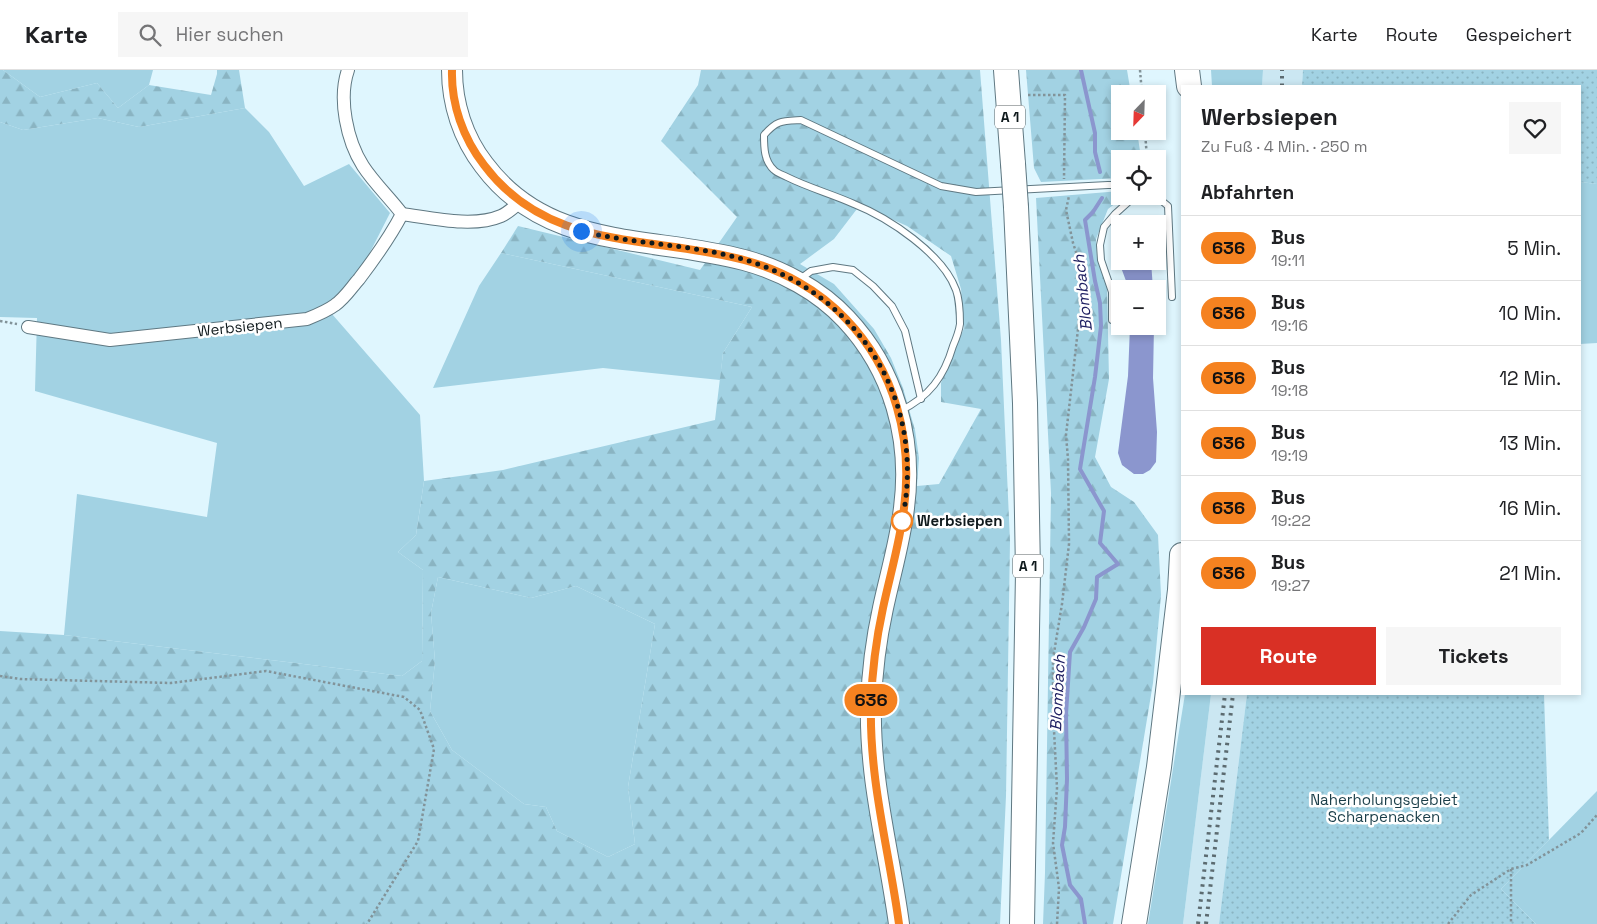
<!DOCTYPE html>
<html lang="de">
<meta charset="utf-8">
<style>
body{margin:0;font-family:"Space Grotesk",sans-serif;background:#f6f6f6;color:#202124;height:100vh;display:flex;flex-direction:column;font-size:19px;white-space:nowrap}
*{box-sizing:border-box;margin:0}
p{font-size:16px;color:#757577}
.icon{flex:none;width:28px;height:28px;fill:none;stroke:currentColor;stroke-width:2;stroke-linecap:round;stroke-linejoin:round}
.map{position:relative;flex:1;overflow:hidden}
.details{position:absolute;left:1181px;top:15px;width:400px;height:610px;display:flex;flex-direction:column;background:#fff;border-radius:0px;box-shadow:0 2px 8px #0003}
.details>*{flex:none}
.badge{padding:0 10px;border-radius:16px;font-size:18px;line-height:32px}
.needle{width:32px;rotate:203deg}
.buttons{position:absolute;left:1111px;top:15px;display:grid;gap:10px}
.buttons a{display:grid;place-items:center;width:55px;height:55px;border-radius:0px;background:#fff;box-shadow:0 2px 8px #0003;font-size:25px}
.you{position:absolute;width:25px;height:25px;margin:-12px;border:4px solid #fff;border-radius:50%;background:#1a73e8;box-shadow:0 0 0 8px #1a73e833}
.map>.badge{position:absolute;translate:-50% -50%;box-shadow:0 0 0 2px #fff}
h2{padding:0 20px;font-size:19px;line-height:45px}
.round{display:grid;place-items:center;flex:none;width:52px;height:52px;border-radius:0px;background:#f6f6f6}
.headline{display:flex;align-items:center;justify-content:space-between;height:85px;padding:0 20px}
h1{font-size:24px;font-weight:600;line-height:38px}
.button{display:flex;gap:10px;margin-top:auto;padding:10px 20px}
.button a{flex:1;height:58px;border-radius:0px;background:#d93025;color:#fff;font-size:20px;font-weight:600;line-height:58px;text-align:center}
.button a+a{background:#f6f6f6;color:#202124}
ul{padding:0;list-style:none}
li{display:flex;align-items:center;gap:15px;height:65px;padding:0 20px;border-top:1px solid #e0e0e0}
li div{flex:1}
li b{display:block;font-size:19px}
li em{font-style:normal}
li .badge{min-width:55px;font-weight:700;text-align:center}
header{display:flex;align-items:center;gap:30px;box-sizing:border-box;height:70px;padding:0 25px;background:#fff;border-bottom:1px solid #e0e0e0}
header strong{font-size:24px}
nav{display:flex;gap:28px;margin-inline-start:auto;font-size:18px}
.search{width:350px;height:45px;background:#f6f6f6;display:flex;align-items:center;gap:12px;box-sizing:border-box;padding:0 18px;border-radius:0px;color:#757577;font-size:19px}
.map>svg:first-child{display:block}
</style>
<header>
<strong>Karte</strong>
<div class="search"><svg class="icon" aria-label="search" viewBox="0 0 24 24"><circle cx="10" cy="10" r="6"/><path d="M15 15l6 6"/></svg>Hier suchen</div>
<nav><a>Karte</a><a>Route</a><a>Gespeichert</a></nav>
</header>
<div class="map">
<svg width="1597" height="854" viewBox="0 0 1597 854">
<defs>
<pattern id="forest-firs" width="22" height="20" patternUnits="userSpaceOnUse" patternTransform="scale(1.25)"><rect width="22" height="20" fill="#a2d2e3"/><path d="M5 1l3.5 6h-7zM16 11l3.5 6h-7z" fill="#8ab4c2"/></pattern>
<pattern id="park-dots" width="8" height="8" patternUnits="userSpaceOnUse" patternTransform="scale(1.25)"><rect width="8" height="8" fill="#a2d2e3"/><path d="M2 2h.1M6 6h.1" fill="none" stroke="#8ab4c2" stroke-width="1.8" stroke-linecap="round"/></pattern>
</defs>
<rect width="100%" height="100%" fill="#dff6fe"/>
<g fill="#cbe7f2">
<polygon points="1263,0 1303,0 1302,16 1262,16"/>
<polygon points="1211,624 1247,624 1219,854 1183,854"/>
</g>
<g fill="#a2d2e3">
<polygon points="3,0 153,0 149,15 118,38 97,13 40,27"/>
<polygon points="1211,0 1263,0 1262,16 1212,16"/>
<polygon points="245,38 269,62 304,116 349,94 390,143 360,202 325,236 420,345 424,411 416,465 398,482 423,500 422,591 402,606 64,565 77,424 207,447 217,373 35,321 37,248 0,247 0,52 23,60 98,48 139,57"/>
<polygon points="1580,112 1597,114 1597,273 1580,274"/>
<polygon points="501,183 752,237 723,283 720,310 603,298 433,318 479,216"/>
<polygon points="438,507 531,528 576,516 655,554 628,717 635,774 608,787 557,761 546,737 524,734 452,680 430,641 435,591 431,543"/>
<polygon points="1185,624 1211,624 1183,854 1148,854"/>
<polygon points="1597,721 1597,854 1536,854 1501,819"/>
</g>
<g fill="url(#forest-firs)" fill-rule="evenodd">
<polygon points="0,0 3,0 40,27 97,13 118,38 149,15 211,25 217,4 217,0 239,0 245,38 139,57 98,48 23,60 0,52"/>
<path d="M701,0h279l21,270 9,201 -4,255 -6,128h-1000v-293l64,4 338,41 20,-15 1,-91 -25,-18 18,-17 8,-54 79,-11 212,-50 8,-67 29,-46 -251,-54 17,-27 182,44 37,-53 -76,-76 37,-56zM860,135l47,21 44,30 10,33 3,39 -23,55v19l40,7 -42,75 -22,2 2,-28 -4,-28 -12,-42 -12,-30 -17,-29 -40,-45 -34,-20 34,-25zM438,507l93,21 45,-12 79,38 -27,163 7,57 -27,13 -51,-26 -11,-24 -22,-3 -72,-54 -22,-39 5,-50 -4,-48z"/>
<polygon points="1026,0 1127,0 1131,24 1120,24 1120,61 1137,61 1140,81 1138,89 1120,89 1120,108 1041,112 1034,98"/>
<polygon points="1120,121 1120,130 1108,139 1096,169 1097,189 1107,216 1109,309 1095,387 1111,417 1134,432 1158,465 1161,525 1153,613 1113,854 1043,854 1045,803 1051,423 1036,128"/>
</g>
<g fill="url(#park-dots)">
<polygon points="1303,0 1597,0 1597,114 1580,112 1580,16 1302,16"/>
<polygon points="1247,624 1544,624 1549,770 1501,819 1536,854 1219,854"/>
</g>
<g fill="#8b96ce">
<polygon points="1120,184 1120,191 1151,191 1153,219 1129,219 1119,192"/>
<polygon points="1130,256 1154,256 1153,308 1157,362 1156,392 1150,400 1143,404 1134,404 1122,395 1118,383 1128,306"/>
</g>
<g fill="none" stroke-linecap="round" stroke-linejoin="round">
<g stroke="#8b96ce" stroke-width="4">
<polyline points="1081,0 1095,63 1095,82 1100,102"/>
<polyline points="1085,854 1081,829 1070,815 1062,775 1065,757 1067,709 1066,644 1070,582 1084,557 1096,529 1097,507 1118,494 1100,473 1104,441 1080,399 1095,307 1101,256 1100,233 1095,211 1085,150 1093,142 1102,128"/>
</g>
<g stroke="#5f7882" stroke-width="8">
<g id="service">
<polyline points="1156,126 1168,136 1172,227"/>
<polyline points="799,210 811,201 833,197 853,200 873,216 892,236 905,261 921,329"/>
<polyline points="1112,250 1112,222 1101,190 1100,175 1104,157 1115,144 1135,126"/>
<path d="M900,341c29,-14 44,-34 53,-65 3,-7 6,-15 7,-22 0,-8 -1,-26 -4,-34 -13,-36 -67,-72 -102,-86 -22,-10 -45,-16 -67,-27 -4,-2 -10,-4 -13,-7 -10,-9 -10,-23 -10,-35 13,-15 18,-14 37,-15l140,66 35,6 132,-7h12"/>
</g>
</g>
<g stroke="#5f7882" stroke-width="14">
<g id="minor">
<path d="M348,0c-10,29 -1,71 15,96 11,17 27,32 39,48"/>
<path d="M402,144c30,4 71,14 99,2 7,-3 13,-9 19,-14"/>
<path d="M28,257l82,13 197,-21c10,-4 20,-8 28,-14 10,-7 16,-17 24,-26 16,-21 31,-42 43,-65"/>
</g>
</g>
<g stroke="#5f7882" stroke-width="22">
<path id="primary" d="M452,0c0,34 11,68 32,95 65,87 167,70 260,95 37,10 75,30 102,59 48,51 67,120 58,189 -4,34 -14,67 -21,100 -7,32 -11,64 -12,96 -2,76 18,146 28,220"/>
</g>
<g stroke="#5f7882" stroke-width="26">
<g id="motorway">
<polyline points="1006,0 1013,94"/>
<polyline points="1187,0 1189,16"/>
<polyline points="1016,137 1025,333 1028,502 1022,854"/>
<polyline points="1134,854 1159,697 1180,520 1182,485"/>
</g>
</g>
<g stroke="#829399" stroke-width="2.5" stroke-dasharray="2.5 2.5" stroke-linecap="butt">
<polyline points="1140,0 1142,24"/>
<polyline points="1028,25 1065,25 1064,109"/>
<polyline points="1145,61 1147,89"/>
<polyline points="0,251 17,254"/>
<polyline points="0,606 20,609 171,613 266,601 404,627 420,640 434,679 418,771 367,854"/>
<polyline points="1511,799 1511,854"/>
<polyline points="1057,854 1059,818 1053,773 1057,718 1053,641 1053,589 1062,534 1069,474 1068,389 1066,365 1084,206 1073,173 1066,140 1069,126"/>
<polyline points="1448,854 1471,825 1511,799 1527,795 1581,763 1597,745"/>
</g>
<use href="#service" stroke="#fff" stroke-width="6"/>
<use href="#minor" stroke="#fff" stroke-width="12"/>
<use href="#primary" stroke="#fff" stroke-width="20"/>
<use href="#motorway" stroke="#fff" stroke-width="24"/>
<g stroke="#5c6b70" stroke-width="4" stroke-dasharray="2.5 5" stroke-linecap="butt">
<polyline points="1282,16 1282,0"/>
<polyline points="1198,854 1225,624"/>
<polyline points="1206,854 1233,624"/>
</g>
<g stroke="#5f7882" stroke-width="26" stroke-linecap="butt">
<polyline id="motorway-bridge" points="1013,94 1016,137"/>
</g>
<use href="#motorway-bridge" stroke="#fff" stroke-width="24"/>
</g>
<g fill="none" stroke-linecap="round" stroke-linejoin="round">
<g stroke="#fff" stroke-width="11">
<path id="line" d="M452,0c-1,34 11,68 32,95 65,87 167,70 260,95 38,10 75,30 102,59 49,51 67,120 58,189 -4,34 -14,67 -21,100 -7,32 -11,64 -12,96 -2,76 18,146 28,220"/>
</g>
<use href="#line" stroke="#f58220" stroke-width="8"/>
<path stroke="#0f191c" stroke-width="5" stroke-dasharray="0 9" d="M581,161c56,14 116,13 171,31 111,37 175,143 150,259"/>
</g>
<circle fill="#fff" stroke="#f58220" stroke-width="2.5" cx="902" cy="451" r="10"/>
<g text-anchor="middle" stroke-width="5" stroke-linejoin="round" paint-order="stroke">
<g fill="#fff" stroke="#575e60" stroke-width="1">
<rect x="995" y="35.5" width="30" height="23" rx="4"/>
<rect x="1013" y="484.5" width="30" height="23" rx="4"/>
</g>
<g font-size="14" font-weight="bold" fill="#0f191c">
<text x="1010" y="52">A 1</text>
<text x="1028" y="501">A 1</text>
</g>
<g font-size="15" fill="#0f191c" stroke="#fff">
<text transform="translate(240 257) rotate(-6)" y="5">Werbsiepen</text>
</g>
<g font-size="15" font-weight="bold" fill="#0f191c" stroke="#fff" text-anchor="start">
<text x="917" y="456">Werbsiepen</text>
</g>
<g font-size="15" fill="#1a3e49" stroke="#fff">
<text x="1384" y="735">Naherholungsgebiet<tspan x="1384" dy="17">Scharpenacken</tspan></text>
</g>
<g font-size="16" font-style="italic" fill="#1f2062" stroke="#fff">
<text transform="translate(1082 223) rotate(-96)" y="6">Blombach</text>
<text transform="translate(1057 623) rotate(-87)" y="6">Blombach</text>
</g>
</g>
</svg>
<div class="buttons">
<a><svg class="needle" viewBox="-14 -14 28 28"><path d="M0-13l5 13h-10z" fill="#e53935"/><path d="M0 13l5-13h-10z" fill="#757577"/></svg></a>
<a><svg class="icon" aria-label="locate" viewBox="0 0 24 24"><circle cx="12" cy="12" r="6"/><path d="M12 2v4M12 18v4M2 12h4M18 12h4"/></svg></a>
<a>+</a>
<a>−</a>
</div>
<div class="you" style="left:581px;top:161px"></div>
<b class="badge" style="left:871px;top:630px;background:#f58220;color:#111">636</b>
<section class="details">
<div class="headline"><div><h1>Werbsiepen</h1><p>Zu Fuß · 4 Min. · 250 m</p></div><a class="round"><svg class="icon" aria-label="heart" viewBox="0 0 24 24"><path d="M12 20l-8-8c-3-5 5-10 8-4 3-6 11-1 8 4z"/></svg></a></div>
<h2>Abfahrten</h2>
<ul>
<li><span class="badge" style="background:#f58220;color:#111">636</span><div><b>Bus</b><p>19:11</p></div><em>5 Min.</em></li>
<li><span class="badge" style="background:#f58220;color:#111">636</span><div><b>Bus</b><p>19:16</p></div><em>10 Min.</em></li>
<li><span class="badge" style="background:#f58220;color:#111">636</span><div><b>Bus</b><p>19:18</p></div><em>12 Min.</em></li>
<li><span class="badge" style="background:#f58220;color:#111">636</span><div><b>Bus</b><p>19:19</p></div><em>13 Min.</em></li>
<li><span class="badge" style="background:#f58220;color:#111">636</span><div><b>Bus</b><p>19:22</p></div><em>16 Min.</em></li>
<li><span class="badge" style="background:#f58220;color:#111">636</span><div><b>Bus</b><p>19:27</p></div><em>21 Min.</em></li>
</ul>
<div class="button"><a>Route</a><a>Tickets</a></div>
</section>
</div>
